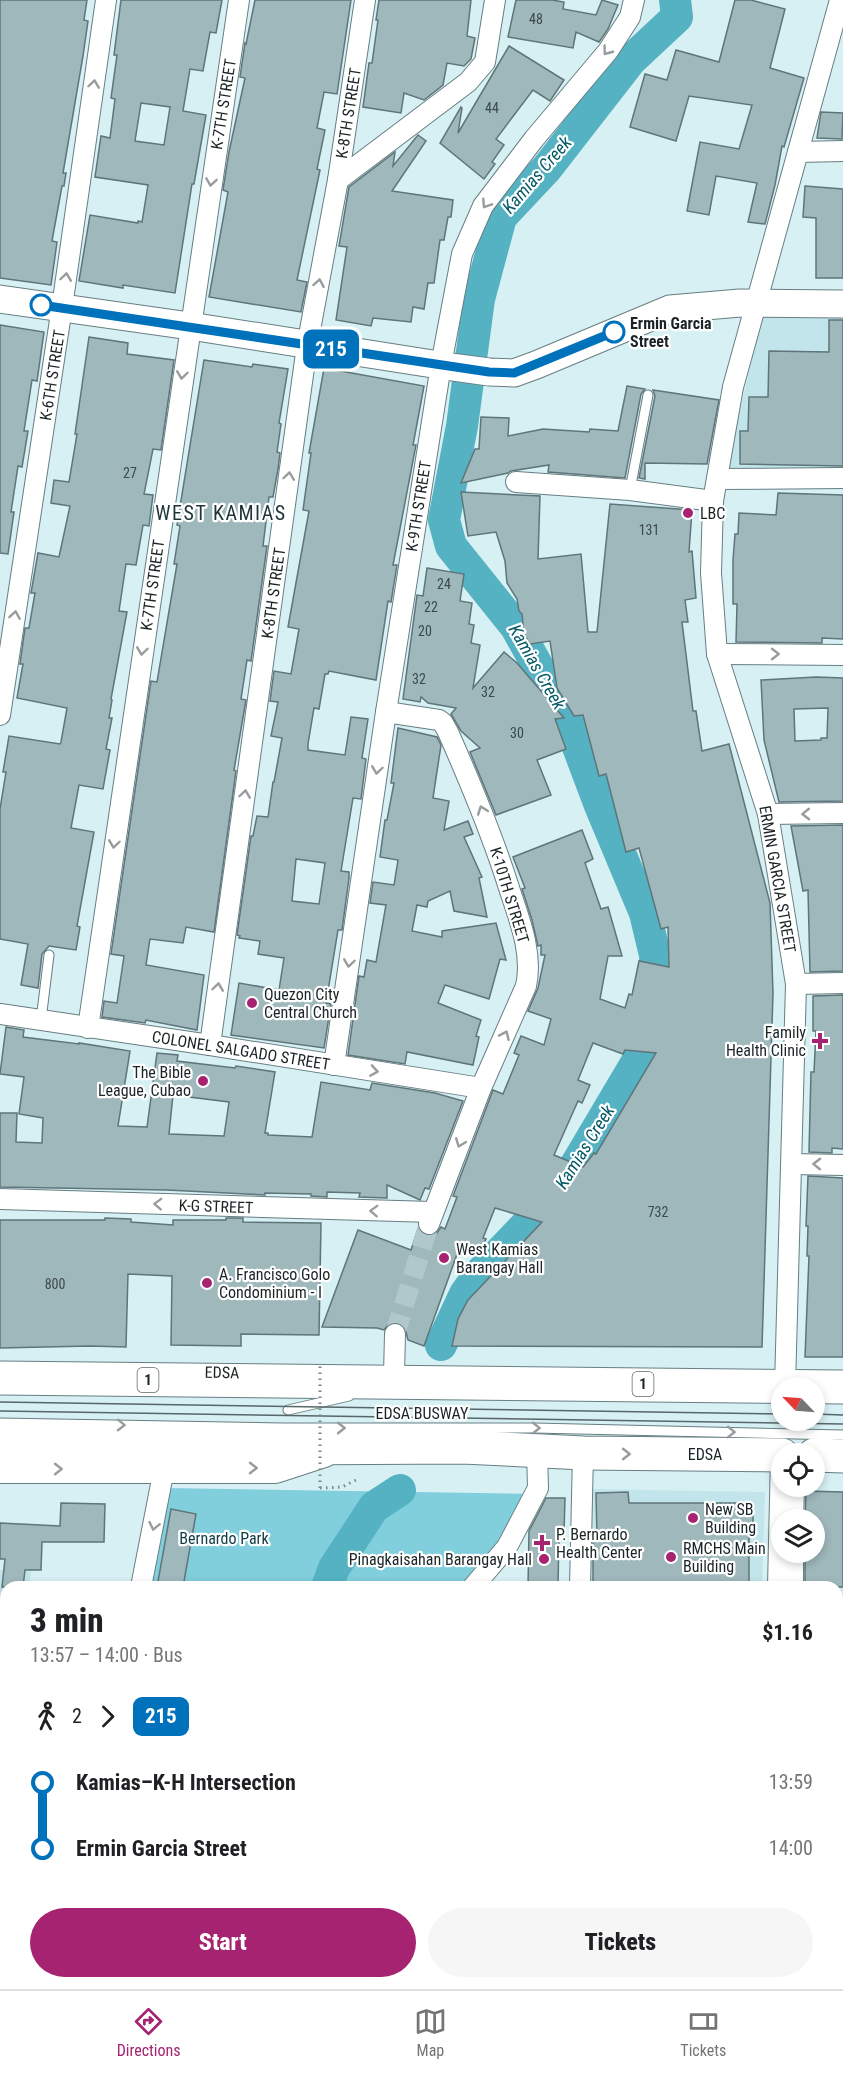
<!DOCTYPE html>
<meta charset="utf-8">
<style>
body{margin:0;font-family:"Roboto Condensed",sans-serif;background:#f6f6f6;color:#202124;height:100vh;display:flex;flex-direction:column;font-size:22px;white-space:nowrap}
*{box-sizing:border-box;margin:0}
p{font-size:20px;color:#757577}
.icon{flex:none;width:33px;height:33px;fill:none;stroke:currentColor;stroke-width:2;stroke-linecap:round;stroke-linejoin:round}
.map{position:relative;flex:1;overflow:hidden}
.drawer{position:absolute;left:0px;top:1581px;width:843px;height:408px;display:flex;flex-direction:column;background:#fff;border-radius:18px 18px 0 0;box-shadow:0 3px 9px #0003}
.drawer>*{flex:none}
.badge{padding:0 12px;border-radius:9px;font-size:21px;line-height:39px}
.needle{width:39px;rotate:295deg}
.controls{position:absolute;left:771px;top:1377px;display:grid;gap:12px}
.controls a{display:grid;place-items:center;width:54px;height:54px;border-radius:50%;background:#fff;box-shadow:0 3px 9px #0003;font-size:30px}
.map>.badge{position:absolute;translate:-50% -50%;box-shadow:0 0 0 3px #fff}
.legs{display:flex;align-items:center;gap:9px;height:66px;padding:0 30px;font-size:20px}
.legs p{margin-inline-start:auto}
.head{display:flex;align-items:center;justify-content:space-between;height:102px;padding:0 30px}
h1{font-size:33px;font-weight:800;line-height:45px}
.action{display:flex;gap:12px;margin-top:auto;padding:12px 30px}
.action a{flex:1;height:69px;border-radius:36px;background:#a52371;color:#fff;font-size:24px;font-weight:800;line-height:69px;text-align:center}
.action a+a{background:#f6f6f6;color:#202124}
ul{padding:0 30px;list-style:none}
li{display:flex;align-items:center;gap:21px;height:66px;font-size:22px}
li i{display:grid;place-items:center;width:9px;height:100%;margin:0 8px;background:currentColor}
li i::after{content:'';width:15px;height:15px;margin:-8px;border:4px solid;border-radius:50%;background:#fff}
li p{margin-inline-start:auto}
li:first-child i{background:linear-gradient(#0000 50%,currentColor 0)}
li:last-child i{background:linear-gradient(currentColor 50%,#0000 0)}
.tab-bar{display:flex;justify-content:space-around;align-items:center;height:84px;border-top:2px solid #e0e0e0;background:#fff;font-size:16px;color:#757577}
.tab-bar a{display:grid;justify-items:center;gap:3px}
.tab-bar .on{color:#a52371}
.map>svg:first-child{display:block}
</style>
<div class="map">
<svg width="843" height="1989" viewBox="0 0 843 1989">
<rect width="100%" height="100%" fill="#d6f0f4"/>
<g fill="#c2e5eb">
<polygon points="763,310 843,310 843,473 726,473"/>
<polygon points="589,1489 765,1492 762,1587 587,1587"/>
<polygon points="0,1570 31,1571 29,1587 6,1587 6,1720 0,1719"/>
<polygon points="28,1983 145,1983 143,1989 27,1989"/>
</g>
<polygon fill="#81cedd" points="166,1488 533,1494 505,1544 467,1587 145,1587"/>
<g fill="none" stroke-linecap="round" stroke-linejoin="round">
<g stroke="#54b2c3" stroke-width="32">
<polyline points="441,1345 465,1294 480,1273 557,1193 577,1163 641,1055 648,1008 657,986 655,955 645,913 599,803 569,723 516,627 451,546 444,520 462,426 479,299 501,217 547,168 631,60 677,17 675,0"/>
<polyline points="327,1587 334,1568 374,1507 400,1490"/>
<polyline points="158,1989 160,1983"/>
</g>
</g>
<g fill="#9fb8bc" stroke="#5e7579" stroke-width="1.5" fill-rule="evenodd">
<polygon points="0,0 87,0 84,20 88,21 83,56 63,173 66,173 64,186 62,186 52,241 57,242 51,285 0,278"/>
<path d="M121,0h101l-6,33 -6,-1 -7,39 -13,-2 -7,42 23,4 -12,69h-2l-17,109 -52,-8v3l-44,-7 11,-66 48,8v-2l4,1 6,-37 -53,-8 6,-41 9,2 5,-39 -4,-1 6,-43h-3zM141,103l29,4 -6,38 -29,-4z"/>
<polygon points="255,0 351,0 337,94 324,92 317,128 325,130 317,169 320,170 297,280 307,282 301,312 209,297 228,192 223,190 229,152 245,78 240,77 245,43 246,44"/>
<polygon points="379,0 471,0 467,36 475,38 471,59 464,66 447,63 443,85 424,100 404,93 401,113 363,107 369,63 372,63 378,20 376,20"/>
<polygon points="516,0 552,0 564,2 563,9 596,15 602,0 618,5 608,29 599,42 576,32 573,48 508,37"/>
<polygon points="735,0 751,0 785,9 770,68 804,78 784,147 782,146 775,185 765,224 748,222 757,183 716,176 709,215 687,211 700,142 739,149 752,105 689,96 676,141 630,127 645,74 667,80 676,50 719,62"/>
<polygon points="509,46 564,80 550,101 533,90 496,139 504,145 492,162 495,164 484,179 440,143 461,107 462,108 458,133"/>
<polygon points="821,112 843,113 842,139 817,138"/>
<polygon points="418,135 426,141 392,191 453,200 451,217 448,217 444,240 440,240 434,283 428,283 424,309 413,307 411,322 373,318 371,326 336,320 347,247 339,246 349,187 395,152 393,166"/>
<polygon points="805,186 843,189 843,278 816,278 816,218 803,217"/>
<polygon points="829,320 843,320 843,466 740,464 740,431 748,431 749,397 768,397 769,351 829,352"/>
<polygon points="0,325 44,332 37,381 32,380 24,431 28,431 22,467 18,466 11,512 14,512 8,554 0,553"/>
<polygon points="89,337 128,343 127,354 174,360 161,450 153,449 144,494 153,495 149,526 143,525 136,565 126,564 119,611 127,612 111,699 112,700 109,718 112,718 106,749 110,750 103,789 79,785 71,828 94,832 77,926 80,927 76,950 49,946 42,954 38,988 21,985 28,944 0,939 0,809 6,772 3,772 9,736 60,744 61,742 67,708 17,698 23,664 20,664 25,628 29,628 35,593 31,593 38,553 59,557 70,506 51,503 54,480 69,482 77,434 75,434"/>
<polygon points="204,360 252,367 253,364 288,369 279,423 281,424 277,452 280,453 278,469 273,497 269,497 263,546 267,546 251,661 247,660 241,699 246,700 234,770 236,771 214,932 186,927 183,943 150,939 146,965 204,975 197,1030 146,1020 145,1023 102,1017 104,1001 117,1003 124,956 111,954 151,681 157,682 177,564 174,564 180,526 177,525"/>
<path d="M324,368l100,18 -11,59h3l-23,120h4l-6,37 -3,-1 -12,79 -47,-9 -1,3h-3l-6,35 -5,-1 -6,36v6l37,5 6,-38 17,2 -6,39 4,1 -5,40 -8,-1 -12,73 8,1v6l-7,52h-4l-12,73 5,1 -7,44 -93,-13 8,-52 40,7 5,-32 -26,-4 2,-13 -21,-3 1,-2 -3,-1 14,-99h2l4,-20 11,1 5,-35h1l8,-44 -11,-2 7,-34 -8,-1 4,-30 17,3 8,-45 -11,-2 21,-116 -6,-1 8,-57h-2zM296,859l29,4 -6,41 -27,-3z"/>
<polygon points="627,386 645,389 641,394 625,478 548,472 549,465 511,471 508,473 461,483 475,449 479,449 481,417 509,418 508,436 543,429 589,432 590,429 618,431"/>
<polygon points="653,390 719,400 707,464 645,463 645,479 639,478 655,396"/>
<path d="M461,492l79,4 -2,63 43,-5 7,78h9l13,-128 82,6 -3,42 3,-1 4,47 -11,2 3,22h-6l11,89h3l6,40 27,-7 41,159 3,90 -11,354 -310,-1 6,-27 10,-19 74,-78 -47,-14 -12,30 3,1 -6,13 -20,-6 -36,100 -16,-6 -3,-12 -9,-6 -7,2 -5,6 -7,-2 -55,-1 36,-97 53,20 7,-21 6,6 6,1 7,-3 4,-6 4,2 12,-32 -4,-1 34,-90 6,-16 10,4 16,-39 -5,-2 7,-17 23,9 7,-26 -23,-8 10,-23 7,-33h-4v-10l-3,1 -6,-26 -10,-31 3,-1 -12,-31 69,-27 11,29 -8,4 16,46 7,-2 14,49h-14l-8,43 25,9 4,-14 3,1 7,-34 30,6 -1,-40 -7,2 -22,-81 -13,4 -20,-78 -7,2 -16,-61 -9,1 -17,-28 -7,-47 -20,3 -6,-10 -2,-20 -3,-3 -2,-12 -10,-16 -2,-22 -9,-29 -28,4zM593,1043l30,11 2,-4 31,3 -60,101 -2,-1 -11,14 -29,-12 24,-54 4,2 8,-18 -12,-5z"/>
<polygon points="778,493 843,495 843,639 822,638 822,643 736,642 737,604 733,604 733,560 735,534 738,534 739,513 776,515"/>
<polygon points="427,568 464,574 460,601 472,603 469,624 474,625 471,643 480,645 473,688 504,652 517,663 564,718 555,719 566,749 537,760 551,795 496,815 470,752 480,748 461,731 451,714 456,708 428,703 421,697 420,702 403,699 417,595 423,596"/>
<path d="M816,677l27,1v123l-64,1 -15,-62 -3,-60zM828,708l-1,30h-6v2l-26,1 -1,-32z"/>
<polygon points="398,728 437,737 441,745 433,798 449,801 444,830 468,821 473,834 464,837 482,877 479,878 487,917 454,911 450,891 428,901 427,907 417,905 412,931 442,937 442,931 496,923 506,960 500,959 489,999 445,985 438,1003 481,1020 476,1036 479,1037 473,1065 407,1052 405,1064 348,1055 359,976 364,977 367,960 376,962 386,905 370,903 373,882 394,885 398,860 380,857 385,820 387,820 394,783 391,783"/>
<polygon points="843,825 843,971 810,972 808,890 803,891 791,826"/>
<polygon points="843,995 843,1149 832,1148 832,1153 809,1152 811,1072 814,1072 816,1031 813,1031 813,996"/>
<path d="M6,1027l18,3 -1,7 56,7v-1l51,8 -12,75 29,1 10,-74 21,2 -1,6 58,7 1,-2 39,6 -10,61h3v2l44,2 9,-55 49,8 2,-7 63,10 28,8 -34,88 -4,-1 -5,12 -33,-15v13l-28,-1 1,-4 -33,-1v5l-16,-1v-2l-46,-1v2l-98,-5 -167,-3v-74h17l-1,29 26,1 1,-25 -24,-4 5,-37 -24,-3zM173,1095l56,7 -5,34 -55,-2z"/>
<polygon points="808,1176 843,1178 843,1357 805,1357 809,1256 807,1256 808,1226 806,1226"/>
<polygon points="105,1218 131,1219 131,1222 173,1225 173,1220 226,1220 226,1218 243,1218 243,1222 321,1223 319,1335 241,1334 241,1346 171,1345 172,1276 128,1274 126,1347 90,1346 0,1348 0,1220 105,1220"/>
<polygon points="806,1491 843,1492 843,1587 805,1587 805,1552 814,1552 814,1520 805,1520"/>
<polygon points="628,1492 629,1503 753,1503 753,1533 749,1533 749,1587 593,1587 593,1538 597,1538 596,1493"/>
<polygon points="546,1498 565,1498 564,1533 559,1533 558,1587 528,1587 529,1531"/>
<polygon points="61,1503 105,1504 104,1542 42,1542 41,1570 25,1570 23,1587 2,1587 5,1559 0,1559 0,1523 60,1526"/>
<polygon points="171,1509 196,1514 183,1587 157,1587"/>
</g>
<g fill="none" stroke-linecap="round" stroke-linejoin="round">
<polyline stroke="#b0c7cb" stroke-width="20" stroke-dasharray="20 10" stroke-linecap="butt" points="395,1334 429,1224"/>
<g stroke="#677e82" stroke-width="11">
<g id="lane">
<polyline points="630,490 648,395"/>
<polyline points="41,1020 49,955"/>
<polyline points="288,1410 349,1396"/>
<polyline points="0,1423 283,1428 534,1428 843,1435"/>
</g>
</g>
<g stroke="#677e82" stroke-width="22">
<g id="street">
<polyline points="798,152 843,151"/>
<polyline points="338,180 468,82 485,62 495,0"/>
<polyline points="717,479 843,478"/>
<polyline points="516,482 630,490 713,501"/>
<polyline points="717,654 843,655"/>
<path d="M386,712l53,8 4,3 5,9c23,52 45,104 62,159 10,30 23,63 16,95l-45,102 -52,136"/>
<polyline points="0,715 62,307 106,0"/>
<polyline points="768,814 843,813"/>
<polyline points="796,984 843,983"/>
<polyline points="0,1014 210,1045 481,1088"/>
<polyline points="88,1028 239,0"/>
<polyline points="210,1045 307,346 338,180 365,0"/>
<polyline points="334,1065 386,712 441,365 462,254 483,206 534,139 608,51 630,17 634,0"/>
<polyline points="792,1164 843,1165"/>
<polyline points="0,1199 432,1212"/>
<polyline points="394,1375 395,1334"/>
<polyline points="785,1386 796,984 768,814 717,654 711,573 713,501 733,387 840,0"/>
<polyline points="793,1520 794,1486"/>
<polyline points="141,1587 164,1469"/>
<polyline points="473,1587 507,1547 538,1488 537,1452"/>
<polyline points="580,1587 583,1453"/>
<polyline points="778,1587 781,1455"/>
<polyline points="793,1587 793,1552"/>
<polyline points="837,1679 843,1679"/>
<polyline points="0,1745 6,1746"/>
<polyline points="837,1762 843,1758"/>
<polyline points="607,1983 609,1989"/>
<polyline points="17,1989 18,1983"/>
<polyline points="397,1989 399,1983"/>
<polyline points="545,1989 553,1983"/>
<polyline points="836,1989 843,1983"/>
</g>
</g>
<g stroke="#677e82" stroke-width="29">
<polyline id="secondary" points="0,299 190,326 452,367 489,372 514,373 536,365 670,309 740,303 843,304"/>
</g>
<g stroke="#677e82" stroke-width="32">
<polyline id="primary" points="0,1468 275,1468 324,1452"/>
</g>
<g stroke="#677e82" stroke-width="35">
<g id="highway">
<polyline points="0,1378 843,1387"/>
<polyline points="0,1441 277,1448 463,1447 583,1453 782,1455"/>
<polyline points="814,1455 843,1456"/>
</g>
</g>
<polyline stroke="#76878a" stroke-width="3" stroke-dasharray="1.5 4.5" stroke-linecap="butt" points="320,1488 342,1487 356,1480"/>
<use href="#lane" stroke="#fff" stroke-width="9"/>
<use href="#street" stroke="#fff" stroke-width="20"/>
<use href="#secondary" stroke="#fff" stroke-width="27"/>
<use href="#primary" stroke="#fff" stroke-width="30"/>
<use href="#highway" stroke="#fff" stroke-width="33"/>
<g stroke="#576668" stroke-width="1.5">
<polyline points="0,1402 782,1414"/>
<polyline points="0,1411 843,1424"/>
<polyline points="814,1414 843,1415"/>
</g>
<polyline stroke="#76878a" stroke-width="3" stroke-dasharray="1.5 4.5" stroke-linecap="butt" points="320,1488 320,1362"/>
</g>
<defs><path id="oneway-chevron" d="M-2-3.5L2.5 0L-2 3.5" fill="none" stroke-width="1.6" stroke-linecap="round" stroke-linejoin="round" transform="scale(1.5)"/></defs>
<g stroke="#989c9d">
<use href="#oneway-chevron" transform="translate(607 51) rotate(127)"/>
<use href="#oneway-chevron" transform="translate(94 84) rotate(-82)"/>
<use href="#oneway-chevron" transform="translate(211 182) rotate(99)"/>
<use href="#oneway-chevron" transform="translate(486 204) rotate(123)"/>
<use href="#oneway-chevron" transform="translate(66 277) rotate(-82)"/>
<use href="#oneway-chevron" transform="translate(319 283) rotate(-80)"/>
<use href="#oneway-chevron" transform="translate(182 375) rotate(98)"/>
<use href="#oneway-chevron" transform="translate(289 476) rotate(-82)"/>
<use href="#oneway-chevron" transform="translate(15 615) rotate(-81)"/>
<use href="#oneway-chevron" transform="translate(142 651) rotate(98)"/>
<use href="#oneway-chevron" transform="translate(775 654)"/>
<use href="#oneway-chevron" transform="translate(377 770) rotate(98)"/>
<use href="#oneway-chevron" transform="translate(245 794) rotate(-82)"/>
<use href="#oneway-chevron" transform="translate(482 810) rotate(-110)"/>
<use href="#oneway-chevron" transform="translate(806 814) rotate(179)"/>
<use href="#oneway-chevron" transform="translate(114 844) rotate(98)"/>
<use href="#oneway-chevron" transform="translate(349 963) rotate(98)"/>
<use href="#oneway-chevron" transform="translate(218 987) rotate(-82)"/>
<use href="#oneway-chevron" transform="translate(505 1035) rotate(-66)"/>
<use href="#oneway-chevron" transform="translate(374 1071) rotate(9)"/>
<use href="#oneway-chevron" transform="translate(460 1143) rotate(111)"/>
<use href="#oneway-chevron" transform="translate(817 1164) rotate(-179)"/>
<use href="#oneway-chevron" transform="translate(158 1204) rotate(-178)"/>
<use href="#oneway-chevron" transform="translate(374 1211) rotate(-178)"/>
<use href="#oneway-chevron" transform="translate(121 1425) rotate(1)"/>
<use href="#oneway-chevron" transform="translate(341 1428)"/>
<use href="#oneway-chevron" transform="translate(536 1428) rotate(1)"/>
<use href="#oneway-chevron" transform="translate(731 1432) rotate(1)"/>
<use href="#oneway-chevron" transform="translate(626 1454)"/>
<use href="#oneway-chevron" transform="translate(253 1468)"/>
<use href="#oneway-chevron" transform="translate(58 1469)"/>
<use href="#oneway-chevron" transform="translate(154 1526) rotate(102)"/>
</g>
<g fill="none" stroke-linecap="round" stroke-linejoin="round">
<g stroke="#fff" stroke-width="14">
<polyline id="line-1" points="41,305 489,372 514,373 614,332"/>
</g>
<use href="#line-1" stroke="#0072bc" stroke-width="9"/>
</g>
<g fill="#fff" stroke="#0072bc" stroke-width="3">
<circle cx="41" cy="305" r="10"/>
<circle cx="614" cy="332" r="10"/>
</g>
<g fill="#a52371" stroke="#fff" stroke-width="2">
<circle cx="688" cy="513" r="6"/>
<circle cx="252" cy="1003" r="6"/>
<path d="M817 1032h6v6h6v6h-6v6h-6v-6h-6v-6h6z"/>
<circle cx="203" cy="1081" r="6"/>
<circle cx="444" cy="1258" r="6"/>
<circle cx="207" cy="1283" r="6"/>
<circle cx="693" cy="1518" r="6"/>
<path d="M539 1534h6v6h6v6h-6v6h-6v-6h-6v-6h6z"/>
<circle cx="671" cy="1557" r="6"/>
<circle cx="544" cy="1559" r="6"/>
</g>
<g text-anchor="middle" stroke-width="4.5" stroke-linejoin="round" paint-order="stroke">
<g font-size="14" fill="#3b494b">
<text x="536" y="24">48</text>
<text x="492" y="113">44</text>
<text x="130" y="478">27</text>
<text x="649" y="535">131</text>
<text x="444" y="589">24</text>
<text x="431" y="612">22</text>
<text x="425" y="636">20</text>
<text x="419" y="684">32</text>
<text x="488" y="697">32</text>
<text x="517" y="738">30</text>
<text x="658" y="1217">732</text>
<text x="55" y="1289">800</text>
</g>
<g fill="#fff" stroke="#5f6666" stroke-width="1.5">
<rect x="137.5" y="1368" width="21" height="24" rx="4.5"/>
<rect x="632.5" y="1372" width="21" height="24" rx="4.5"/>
</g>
<g font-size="15" font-weight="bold" fill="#1a2425">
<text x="148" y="1385">1</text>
<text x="643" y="1389">1</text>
</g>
<g font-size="16" fill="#1a2425" stroke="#fff">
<text transform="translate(223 104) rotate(-81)" y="6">K-7TH STREET</text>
<text transform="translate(348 113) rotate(-81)" y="6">K-8TH STREET</text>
<text transform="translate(52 375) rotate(-81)" y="6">K-6TH STREET</text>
<text transform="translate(418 506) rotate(-81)" y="6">K-9TH STREET</text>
<text transform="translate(152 585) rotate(-82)" y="6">K-7TH STREET</text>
<text transform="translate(273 593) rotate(-82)" y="6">K-8TH STREET</text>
<text transform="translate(778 879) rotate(80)" y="6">ERMIN GARCIA STREET</text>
<text transform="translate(510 895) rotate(73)" y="6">K-10TH STREET</text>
<text transform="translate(241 1050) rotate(9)" y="6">COLONEL SALGADO STREET</text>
<text transform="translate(216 1206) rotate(2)" y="6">K-G STREET</text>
<text transform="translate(222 1372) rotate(1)" y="6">EDSA</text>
<text x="422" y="1419">EDSA BUSWAY</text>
<text x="705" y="1460">EDSA</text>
</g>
<g font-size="16" font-weight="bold" fill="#1a2425" stroke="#fff" text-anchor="start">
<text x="630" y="329">Ermin Garcia<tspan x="630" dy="18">Street</tspan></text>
</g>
<g font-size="16" fill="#1a2425" stroke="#fff" text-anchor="start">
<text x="700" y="519">LBC</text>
<text x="264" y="1000">Quezon City<tspan x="264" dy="18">Central Church</tspan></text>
<text x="806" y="1038" text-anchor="end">Family<tspan x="806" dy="18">Health Clinic</tspan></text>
<text x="191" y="1078" text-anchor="end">The Bible<tspan x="191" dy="18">League, Cubao</tspan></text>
<text x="456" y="1255">West Kamias<tspan x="456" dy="18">Barangay Hall</tspan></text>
<text x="219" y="1280">A. Francisco Golo<tspan x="219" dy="18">Condominium - I</tspan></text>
<text x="705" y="1515">New SB<tspan x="705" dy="18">Building</tspan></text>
<text x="556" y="1540">P. Bernardo<tspan x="556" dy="18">Health Center</tspan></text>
<text x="683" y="1554">RMCHS Main<tspan x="683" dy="18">Building</tspan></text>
<text x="532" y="1565" text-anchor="end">Pinagkaisahan Barangay Hall</text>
</g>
<g font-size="16" fill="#0f3b43" stroke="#fff">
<text x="224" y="1544">Bernardo Park</text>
</g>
<g font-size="18" font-style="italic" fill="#035965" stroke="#fff">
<text transform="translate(537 175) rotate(-49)" y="6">Kamias Creek</text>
<text transform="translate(537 667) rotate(60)" y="6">Kamias Creek</text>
<text transform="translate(585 1147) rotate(-58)" y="6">Kamias Creek</text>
</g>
<g font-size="20" letter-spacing="1.5" fill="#1f3438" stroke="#fff">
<text x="221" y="520">WEST KAMIAS</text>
</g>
</g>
</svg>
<div class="controls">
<a><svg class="needle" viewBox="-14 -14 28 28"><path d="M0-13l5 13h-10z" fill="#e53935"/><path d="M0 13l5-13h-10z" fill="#757577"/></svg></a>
<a><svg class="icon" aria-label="locate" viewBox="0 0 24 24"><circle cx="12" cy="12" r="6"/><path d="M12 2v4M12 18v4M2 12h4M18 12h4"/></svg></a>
<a><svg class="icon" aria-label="layers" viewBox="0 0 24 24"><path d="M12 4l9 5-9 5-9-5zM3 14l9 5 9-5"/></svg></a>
</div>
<b class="badge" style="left:331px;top:349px;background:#0072bc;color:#fff">215</b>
<section class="drawer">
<div class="head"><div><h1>3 min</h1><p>13:57 – 14:00 · Bus</p></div><b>$1.16</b></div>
<div class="legs"><svg class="icon" aria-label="walk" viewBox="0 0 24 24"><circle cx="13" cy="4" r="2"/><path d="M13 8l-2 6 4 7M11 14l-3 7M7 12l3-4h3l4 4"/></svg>2<svg class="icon" aria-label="forward" viewBox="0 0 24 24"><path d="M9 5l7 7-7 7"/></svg><b class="badge" style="background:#0072bc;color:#fff">215</b></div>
<ul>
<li><i style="color:#0072bc"></i><b>Kamias–K-H Intersection</b><p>13:59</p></li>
<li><i style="color:#0072bc"></i><b>Ermin Garcia Street</b><p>14:00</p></li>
</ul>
<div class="action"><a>Start</a><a>Tickets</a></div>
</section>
</div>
<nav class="tab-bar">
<a class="on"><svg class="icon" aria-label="directions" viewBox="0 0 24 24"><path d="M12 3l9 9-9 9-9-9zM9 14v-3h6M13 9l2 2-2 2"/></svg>Directions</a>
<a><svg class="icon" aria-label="map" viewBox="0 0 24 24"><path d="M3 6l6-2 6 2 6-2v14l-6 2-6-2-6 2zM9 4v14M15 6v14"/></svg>Map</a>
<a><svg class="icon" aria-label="tickets" viewBox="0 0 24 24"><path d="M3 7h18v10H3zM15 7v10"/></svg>Tickets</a>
</nav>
